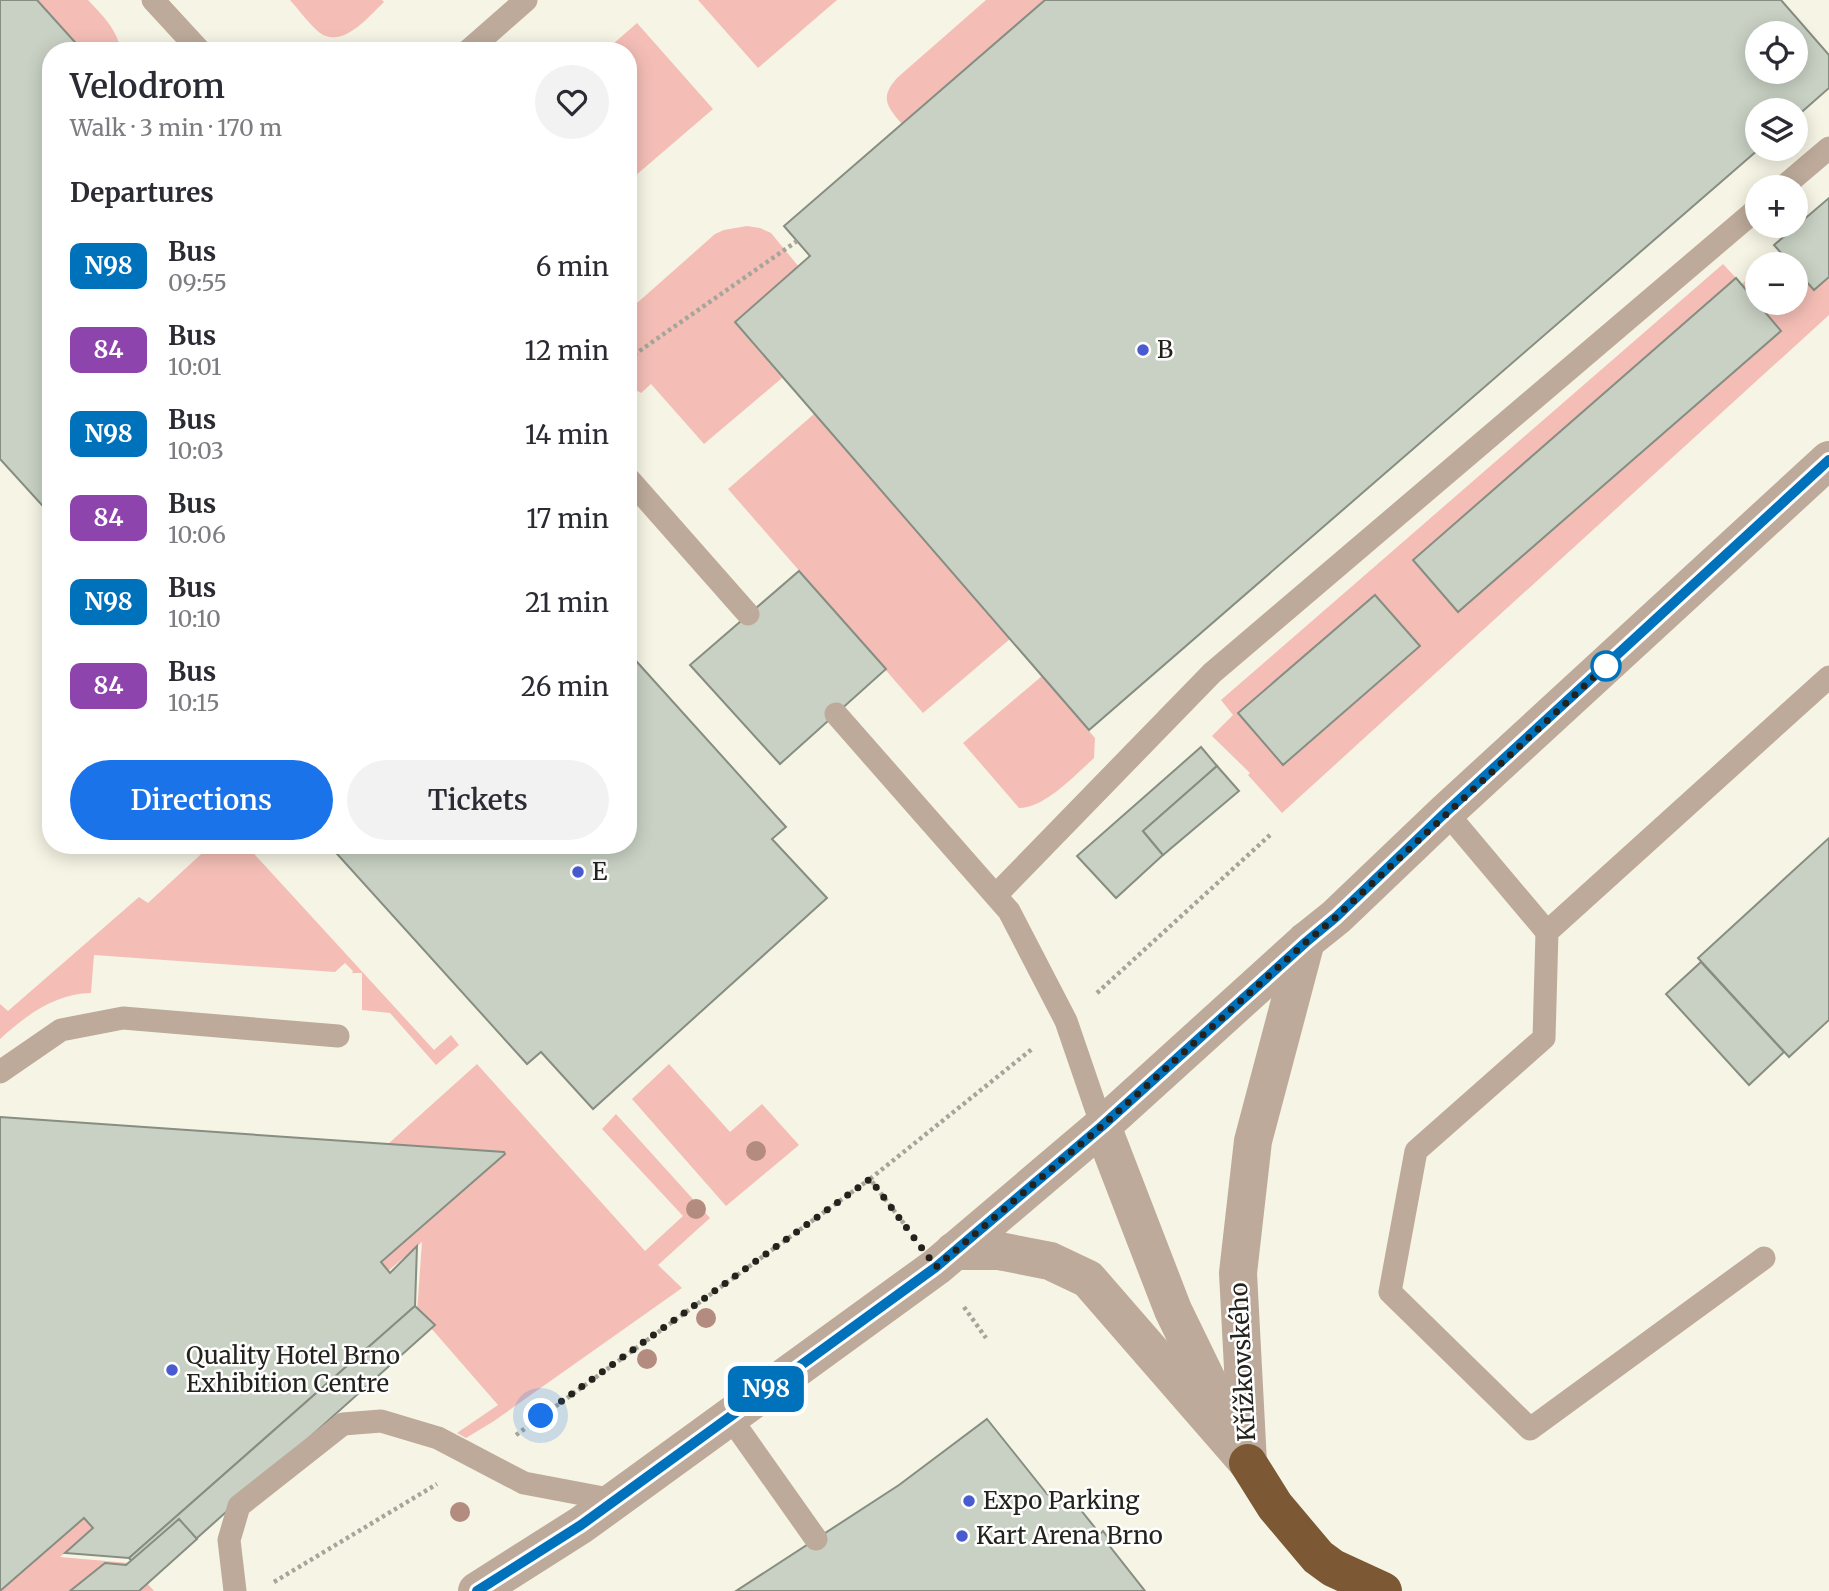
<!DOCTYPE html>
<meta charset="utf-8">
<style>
body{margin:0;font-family:Merriweather,serif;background:#f2f2f3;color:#2b2b33;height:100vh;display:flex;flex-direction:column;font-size:26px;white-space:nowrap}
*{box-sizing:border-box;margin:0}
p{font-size:23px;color:#7c7c81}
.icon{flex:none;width:38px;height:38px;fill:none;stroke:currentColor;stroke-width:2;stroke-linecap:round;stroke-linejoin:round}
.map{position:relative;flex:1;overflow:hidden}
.sheet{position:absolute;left:42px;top:42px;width:595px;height:812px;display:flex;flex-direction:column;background:#fff;border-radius:28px;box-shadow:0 4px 18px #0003}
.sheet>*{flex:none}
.badge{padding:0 14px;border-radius:10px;font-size:24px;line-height:46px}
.buttons{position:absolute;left:1745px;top:21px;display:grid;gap:14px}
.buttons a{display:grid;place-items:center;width:63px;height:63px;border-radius:50%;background:#fff;box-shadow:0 4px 18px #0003;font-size:35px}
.you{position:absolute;width:35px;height:35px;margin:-18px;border:5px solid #fff;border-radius:50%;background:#1a73e8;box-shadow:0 0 0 10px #1a73e833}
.map>.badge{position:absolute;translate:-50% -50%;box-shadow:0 0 0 4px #fff}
h2{padding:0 28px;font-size:26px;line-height:63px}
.round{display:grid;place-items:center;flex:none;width:74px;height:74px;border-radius:37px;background:#f2f2f3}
.headline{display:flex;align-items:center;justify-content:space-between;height:119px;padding:0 28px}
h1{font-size:33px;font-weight:600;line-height:52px}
.primary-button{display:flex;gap:14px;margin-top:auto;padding:14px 28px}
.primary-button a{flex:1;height:80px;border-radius:42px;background:#1a73e8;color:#fff;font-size:28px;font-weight:600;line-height:80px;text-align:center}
.primary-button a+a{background:#f2f2f3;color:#2b2b33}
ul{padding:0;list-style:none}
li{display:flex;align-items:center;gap:21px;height:84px;padding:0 28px}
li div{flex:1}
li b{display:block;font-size:26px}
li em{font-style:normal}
li .badge{min-width:77px;font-weight:700;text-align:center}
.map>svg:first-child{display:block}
</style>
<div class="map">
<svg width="1829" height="1591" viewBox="0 0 1829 1591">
<rect width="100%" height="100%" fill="#f6f4e4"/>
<g fill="#f4beb6" fill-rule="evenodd">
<path d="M35,0h53c15,16 29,29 33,51h-43z"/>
<path d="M290,0h92l2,2c-16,15 -41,47 -64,31 -11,-9 -21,-23 -30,-33z"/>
<polygon points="698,0 837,0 758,68"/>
<path d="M986,0h59l-143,124c-16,-18 -22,-27 -5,-46z"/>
<polygon points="637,23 713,109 628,182 628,51 605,51"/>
<polygon points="747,226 760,228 771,233 799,267 735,323 782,378 704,444 651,384 641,393 628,385 628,311 715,234 724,230"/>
<path d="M1723,264l13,14 -278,334 323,-281 -40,-46 16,-15v33h39v-33l17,20 16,-13v38l-547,498 -34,-38 2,-2 -38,-37 21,-21 -12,-15zM1376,595l44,51 -137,119 -44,-52z"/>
<polygon points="814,414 1010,639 923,713 728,489"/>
<path d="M1042,676l53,62 -1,20c-19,17 -49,50 -75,50l-56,-65z"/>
<path d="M211,845h35l188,205 17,-15 8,10 -23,20 -46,-52 -28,-3v-37h-10l1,-2 -8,-8 -10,9 -241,-17 -3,38c-35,0 -66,23 -91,46v-35l8,7 131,-114 9,6z"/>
<polygon points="477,1064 645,1251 683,1216 602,1129 616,1114 710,1218 658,1265 682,1288 494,1421 466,1438 457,1433 498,1405 417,1312 422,1242 388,1271 381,1262 505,1154 504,1152 388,1144"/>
<polygon points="669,1064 730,1132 762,1104 799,1145 726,1206 632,1099"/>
<polygon points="84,1518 93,1528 60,1557 129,1563 154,1591 0,1591"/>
</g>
<g fill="#c8d1c3" stroke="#868e82" stroke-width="2" fill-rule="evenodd">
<polygon points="0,0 37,0 83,51 51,51 51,515 0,459"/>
<path d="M1045,0h736l48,55v33l-33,29v-7h-39v39h2l-670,581 -354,-408 75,-66 -26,-30zM1757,33h39v39h-39z"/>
<polygon points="1829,198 1829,277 1814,290 1796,270 1796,264 1791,264 1774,245"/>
<polygon points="1736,278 1781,331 1458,612 1413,560"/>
<polygon points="799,571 886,669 780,764 690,665"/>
<polygon points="1375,595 1420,646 1283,765 1238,713"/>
<polygon points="628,652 786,827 772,839 827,898 593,1109 541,1052 527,1064 329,845 628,845"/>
<polygon points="1201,747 1217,766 1143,831 1163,855 1116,898 1077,856"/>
<polygon points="1217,766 1239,791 1163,855 1143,831"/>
<polygon points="1829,838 1829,1020 1789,1057 1698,958"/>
<polygon points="1701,962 1784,1052 1749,1085 1666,994"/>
<polygon points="0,1117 504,1152 505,1154 381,1262 390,1273 417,1246 415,1306 129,1558 65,1553 93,1528 84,1518 0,1591"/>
<polygon points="415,1306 435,1325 149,1581 129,1558"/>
<polygon points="987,1419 1047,1494 1080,1509 1100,1534 1103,1531 1111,1542 1108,1544 1145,1591 736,1591 899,1485"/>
<polygon points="179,1519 197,1539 139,1591 70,1591 105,1563 126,1565"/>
</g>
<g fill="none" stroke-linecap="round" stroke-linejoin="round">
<g stroke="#a6a599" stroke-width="4.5" stroke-dasharray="3.5 3.5" stroke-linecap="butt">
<polyline points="628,359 797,241"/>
<polyline points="1097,993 1270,835"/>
<polyline points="908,1229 870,1179 1032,1049"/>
<polyline points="964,1307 986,1338"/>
<polyline points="516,1435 870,1179"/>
<polyline points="274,1582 437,1484"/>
</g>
<g stroke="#bdaa9a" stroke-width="23">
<polyline points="153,0 200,51"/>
<polyline points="468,51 526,0"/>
<polyline points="1783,187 1829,148"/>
<polyline points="628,478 748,614"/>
<polyline points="836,714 1009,911 1066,1021 1102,1126"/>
<polyline points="1446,812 1547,932"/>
<polyline points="996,895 1212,673 1757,209"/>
<polyline points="0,1072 61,1030 123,1018 338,1036"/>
<polyline points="1764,1258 1530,1429 1390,1292 1416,1151 1544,1038 1547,932 1829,677"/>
<polyline points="729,1416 816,1539"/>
<polyline points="235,1591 229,1540 239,1506 343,1424 381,1421 438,1438 524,1483 614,1500"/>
</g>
<g stroke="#bdaa9a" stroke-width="38">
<polyline points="1102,1126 1173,1310 1225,1417"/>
<polyline points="954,1251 999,1251 1050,1261 1088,1279 1248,1463"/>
<polyline points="1248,1463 1238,1273 1253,1141 1306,941"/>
<polyline points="477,1591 581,1525 936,1267 1102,1126 1306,941 1336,917 1446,812 1829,460"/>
</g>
<polyline stroke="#7d5834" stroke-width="38" points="1248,1463 1275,1506 1318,1557 1333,1568 1383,1591"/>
</g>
<g fill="#b38c7f">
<circle cx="756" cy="1151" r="10"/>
<circle cx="696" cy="1209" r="10"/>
<circle cx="706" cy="1318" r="10"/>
<circle cx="647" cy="1359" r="10"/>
<circle cx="460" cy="1512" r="10"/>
</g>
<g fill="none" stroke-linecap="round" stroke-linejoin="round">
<g stroke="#fff" stroke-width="16">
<polyline id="line" points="477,1591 581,1525 936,1267 1102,1126 1306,942 1336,917 1446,812 1829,460"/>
</g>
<use href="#line" stroke="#0072bc" stroke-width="10"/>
<polyline stroke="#23221d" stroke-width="7" stroke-dasharray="0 12.6" points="541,1416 870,1179 936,1267 1102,1126 1306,942 1336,917 1610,662 1606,666"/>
</g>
<g fill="#495bd0" stroke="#fff" stroke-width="2.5">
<circle cx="1143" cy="350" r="7"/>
<circle cx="578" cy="872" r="7"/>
<circle cx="172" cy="1370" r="7"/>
<circle cx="969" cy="1501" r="7"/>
<circle cx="962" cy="1536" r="7"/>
</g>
<circle fill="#fff" stroke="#0072bc" stroke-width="3.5" cx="1606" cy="666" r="14"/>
<g text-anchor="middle" stroke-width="5" stroke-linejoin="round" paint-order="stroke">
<g font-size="24" fill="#23221d" stroke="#fff" text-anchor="start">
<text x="1157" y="358">B</text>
<text x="592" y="880">E</text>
<text x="186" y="1364">Quality Hotel Brno<tspan x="186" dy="28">Exhibition Centre</tspan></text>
<text x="983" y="1509">Expo Parking</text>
<text x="976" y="1544">Kart Arena Brno</text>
</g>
<g font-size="24" fill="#23221d" stroke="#fff">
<text transform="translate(1243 1362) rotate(-93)" y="8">Křížkovského</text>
</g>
</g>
</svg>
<div class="buttons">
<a><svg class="icon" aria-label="locate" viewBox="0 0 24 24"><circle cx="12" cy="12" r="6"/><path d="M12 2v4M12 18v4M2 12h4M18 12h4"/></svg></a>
<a><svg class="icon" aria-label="layers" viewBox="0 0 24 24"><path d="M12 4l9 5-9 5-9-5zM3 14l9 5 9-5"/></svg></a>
<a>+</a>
<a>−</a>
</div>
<div class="you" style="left:541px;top:1416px"></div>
<b class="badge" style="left:766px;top:1389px;background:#0072bc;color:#fff">N98</b>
<section class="sheet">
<div class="headline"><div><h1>Velodrom</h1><p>Walk · 3 min · 170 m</p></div><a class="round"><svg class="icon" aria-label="heart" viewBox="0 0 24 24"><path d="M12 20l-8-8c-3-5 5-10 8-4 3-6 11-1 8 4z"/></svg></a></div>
<h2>Departures</h2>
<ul>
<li><span class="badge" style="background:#0072bc;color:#fff">N98</span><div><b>Bus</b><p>09:55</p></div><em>6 min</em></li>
<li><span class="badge" style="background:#8e44ad;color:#fff">84</span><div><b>Bus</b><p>10:01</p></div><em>12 min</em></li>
<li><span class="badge" style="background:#0072bc;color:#fff">N98</span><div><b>Bus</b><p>10:03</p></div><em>14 min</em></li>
<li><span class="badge" style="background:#8e44ad;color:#fff">84</span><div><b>Bus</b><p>10:06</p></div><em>17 min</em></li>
<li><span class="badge" style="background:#0072bc;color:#fff">N98</span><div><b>Bus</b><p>10:10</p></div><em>21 min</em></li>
<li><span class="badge" style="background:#8e44ad;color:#fff">84</span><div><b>Bus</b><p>10:15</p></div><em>26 min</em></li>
</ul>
<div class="primary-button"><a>Directions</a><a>Tickets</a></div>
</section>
</div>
